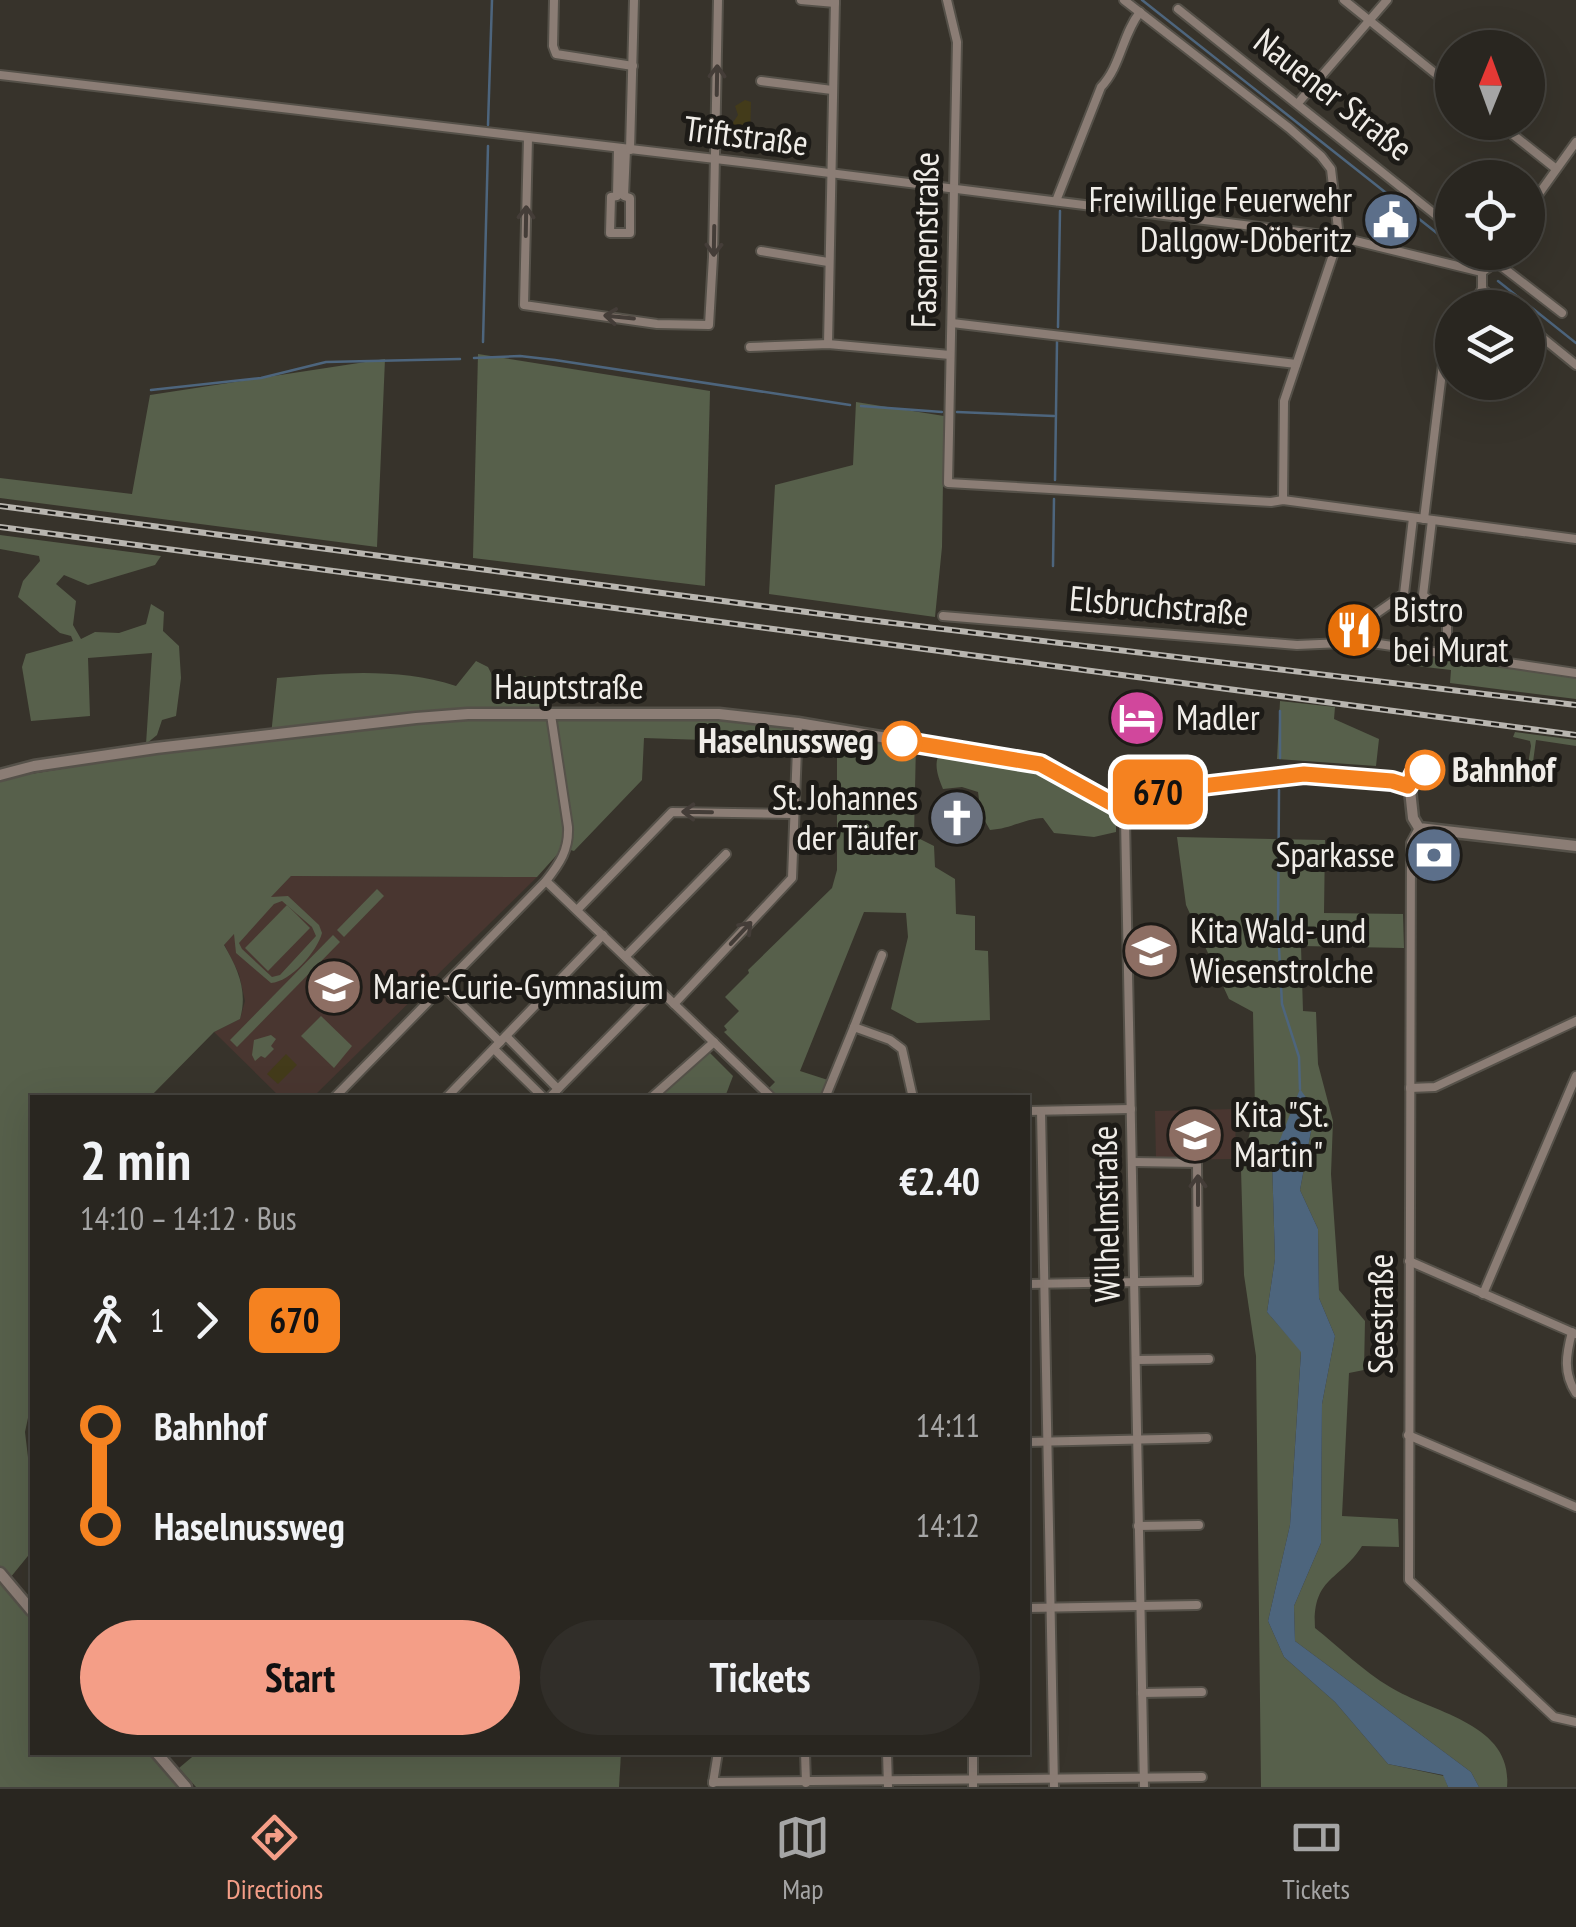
<!DOCTYPE html>
<meta charset="utf-8">
<style>
body{margin:0;font-family:"PT Sans Narrow",sans-serif;background:#312e29;color:#f1f3f6;height:100vh;display:flex;flex-direction:column;font-size:38px;white-space:nowrap}
*{box-sizing:border-box;margin:0}
p{font-size:32px;color:#a5a5a5}
.icon{flex:none;width:55px;height:55px;fill:none;stroke:currentColor;stroke-width:2;stroke-linecap:round;stroke-linejoin:round}
.map{position:relative;flex:1;overflow:hidden}
.side{position:absolute;left:30px;top:1095px;width:1000px;height:660px;display:flex;flex-direction:column;background:#292620;border-radius:0px;box-shadow:0 10px 40px #0002,0 0 0 2px #45433e}
.side>*{flex:none}
.badge{padding:0 20px;border-radius:15px;font-size:35px;line-height:65px}
.needle{width:65px;rotate:1deg}
.buttons{position:absolute;left:1435px;top:30px;display:grid;gap:20px}
.buttons a{display:grid;place-items:center;width:110px;height:110px;border-radius:50%;background:#292620;box-shadow:0 10px 40px #0002,0 0 0 2px #45433e;font-size:50px}
.map>.badge{position:absolute;translate:-50% -50%;box-shadow:0 0 0 5px #fff}
.legs{display:flex;align-items:center;gap:15px;height:110px;padding:0 50px;font-size:32px}
.legs p{margin-inline-start:auto}
.overview{display:flex;align-items:center;justify-content:space-between;height:170px;padding:0 50px}
h1{font-size:55px;font-weight:800;line-height:75px}
.button{display:flex;gap:20px;margin-top:auto;padding:20px 50px}
.button a{flex:1;height:115px;border-radius:60px;background:#f49e87;color:#111;font-size:40px;font-weight:800;line-height:115px;text-align:center}
.button a+a{background:#312e29;color:#f1f3f6}
ul{padding:0 50px;list-style:none}
li{display:flex;align-items:center;gap:35px;height:100px;font-size:38px}
li i{display:grid;place-items:center;width:15px;height:100%;margin:0 12px;background:currentColor}
li i::after{content:'';width:25px;height:25px;margin:-12px;border:8px solid;border-radius:50%;background:#292620}
li p{margin-inline-start:auto}
li:first-child i{background:linear-gradient(#0000 50%,currentColor 0)}
li:last-child i{background:linear-gradient(currentColor 50%,#0000 0)}
.menu{display:flex;justify-content:space-around;align-items:center;height:140px;border-top:2px solid #45433e;background:#292620;font-size:28px;color:#a5a5a5}
.menu a{display:grid;justify-items:center;gap:5px}
.menu .active{color:#f49e87}
.map>svg:first-child{display:block}
</style>
<div class="map">
<svg width="1576" height="1787" viewBox="0 0 1576 1787">
<rect width="100%" height="100%" fill="#37332b"/>
<g fill="#493630">
<polygon points="291,876 537,877 313,1097 280,1097 214,1032 240,1019 245,1001 239,974 224,944"/>
<polygon points="1235,1109 1236,1159 1156,1160 1155,1111"/>
</g>
<g fill="#57604b" fill-rule="evenodd">
<polygon points="478,354 710,391 705,586 473,558"/>
<polygon points="385,359 377,547 0,498 0,478 132,494 150,395"/>
<polygon points="856,402 944,416 942,547 935,617 769,594 775,485 853,465"/>
<polygon points="0,535 161,556 155,565 88,585 64,575 56,584 76,601 73,625 81,639 95,632 119,633 146,624 151,604 164,612 163,631 179,646 181,678 176,716 162,720 157,735 146,744 152,653 88,658 90,716 31,721 22,667 26,654 73,641 71,636 60,633 18,597 23,581 40,561 39,556 0,549"/>
<polygon points="1391,649 1576,677 1576,699 1450,683 1451,670 1390,663"/>
<path d="M476,661l12,6 5,10 47,-1 2,29 -9,12 13,2 3,3c80,-9 164,-5 245,6l-1,15 -149,-5 -2,42 -68,71 -11,-3 -26,29 -246,-1 -20,21 17,-1 31,29 3,8c-5,19 -32,49 -51,50l-35,-30 -2,-19 -10,11c14,24 24,46 16,74l-26,13 -64,65 -118,1v301l-7,33 7,59v60l-22,27 -10,-11v-788l271,-44 6,-57c60,-5 121,-11 179,8zM282,901l30,26 4,9 -36,39 -8,2 -30,-28 -3,-6 35,-39z"/>
<polygon points="1280,701 1335,707 1334,719 1379,739 1376,766 1277,759"/>
<polygon points="837,730 916,743 914,836 934,846 935,867 955,879 956,914 975,916 975,950 988,951 990,1020 917,1023 891,1009 908,937 906,913 864,912 800,1071 831,1081 825,1097 772,1097 765,1092 775,1082 724,1032 727,1030 724,1026 739,1011 725,997 749,973 748,970 832,888 837,870"/>
<polygon points="1515,732 1576,740 1576,746 1536,740 1530,784 1525,783 1531,746 1530,741 1513,737"/>
<path d="M940,752l97,17 79,45v18l-22,5 -40,-4 -11,-15c-20,1 -32,11 -53,12l-9,-16 -3,-22 -16,-5 -19,2c-5,-12 -10,-25 -3,-37z"/>
<path d="M1177,837l148,3 -1,73 79,1 1,34 -103,-2 2,65 13,1 2,52 15,57 -2,53 8,116 26,31 -1,49 -15,3 -7,143 56,3 1,28 -37,-1c-22,35 -50,31 -47,82 24,19 48,43 75,59 42,26 123,36 117,100h-28l-8,-15 -176,-131 -1,-35 27,-63 1,-139 13,-68 -16,-38 -1,-69 -18,-39 15,-80 -43,50 3,99 -8,53 34,39 -11,174 -22,96 16,36 51,45 53,62 56,12 4,11h-187l-5,-431 -12,-81 -3,-106 14,-58 -2,-99 -24,-13 -43,-94z"/>
<polygon points="377,889 384,896 344,937 337,930"/>
<polygon points="287,905 310,928 268,971 245,948"/>
<polygon points="333,935 340,942 237,1047 230,1040"/>
<polygon points="321,1016 352,1046 334,1068 301,1036"/>
<polygon points="271,1035 276,1039 271,1046 274,1049 265,1058 261,1056 255,1061 252,1055 254,1040"/>
<polygon points="709,1052 733,1076 725,1097 668,1097 662,1092"/>
<polygon points="0,1579 32,1617 32,1752 150,1753 181,1787 0,1787"/>
<polygon points="198,1752 621,1752 621,1753 619,1787 196,1787 179,1768"/>
</g>
<g fill="#433b1a">
<polygon points="745,100 751,102 750,139 744,143 734,136 732,124 738,115 735,106"/>
<polygon points="286,1054 297,1065 278,1084 267,1074"/>
</g>
<polygon fill="#4d657d" points="1300,1089 1315,1110 1300,1190 1318,1229 1319,1298 1335,1336 1322,1404 1321,1543 1294,1606 1295,1641 1471,1772 1479,1787 1448,1787 1443,1775 1388,1764 1335,1702 1284,1657 1268,1621 1290,1525 1301,1352 1267,1312 1275,1259 1272,1160"/>
<g fill="none" stroke-linecap="round" stroke-linejoin="round">
<g stroke="#4d657d" stroke-width="2.5">
<polyline points="1142,0 1452,245"/>
<polyline points="488,125 492,0"/>
<polyline points="1463,252 1469,257"/>
<polyline points="1498,281 1576,343"/>
<polyline points="1058,327 1060,211"/>
<polyline points="483,342 488,146"/>
<polyline points="474,358 520,356 555,360 850,405"/>
<polyline points="151,390 261,378 326,362 460,359"/>
<polyline points="861,406 942,412"/>
<polyline points="957,412 1054,416"/>
<polyline points="1055,480 1057,342"/>
<polyline points="1053,566 1054,499"/>
<polyline points="1280,758 1280,711"/>
<polyline points="1279,790 1278,930 1282,1004 1299,1057 1300,1089"/>
</g>
<g stroke="#555149" stroke-width="12">
<g id="minor">
<polyline points="554,0 553,46 556,54 633,66"/>
<polyline points="801,0 835,3"/>
<polyline points="947,0 957,42 948,483 1271,502 1283,500 1576,539"/>
<polyline points="1124,0 1289,128 1321,156 1331,169 1339,237 1284,401 1283,500"/>
<polyline points="1344,0 1452,87"/>
<polyline points="1178,9 1452,228"/>
<polyline points="0,75 758,164 1339,237 1482,272"/>
<polyline points="761,81 832,90"/>
<polyline points="1299,102 1387,0"/>
<polyline points="1497,122 1555,168"/>
<polyline points="528,138 524,305 657,324 709,325 713,257 718,0"/>
<polyline points="618,148 617,196 611,197 610,233 630,233 630,198 624,196 626,149"/>
<polyline points="630,150 634,0"/>
<path d="M1056,201l45,-114c20,-21 21,-52 39,-75"/>
<polyline points="1528,209 1576,142"/>
<polyline points="761,251 828,262"/>
<polyline points="1483,252 1562,313"/>
<polyline points="1482,272 1495,263 1501,252"/>
<polyline points="1482,289 1505,308"/>
<polyline points="1471,308 1482,289 1482,272"/>
<polyline points="952,323 1296,364"/>
<polyline points="1528,326 1576,365"/>
<polyline points="828,344 835,0"/>
<polyline points="750,347 828,344 950,355"/>
<polyline points="1424,519 1444,356 1452,338"/>
<polyline points="1432,520 1423,595 1447,616 1447,655"/>
<polyline points="943,616 1297,645 1365,642 1576,673"/>
<polyline points="1370,643 1374,615 1404,594 1413,518"/>
<polyline points="1127,812 1125,819 1144,1787"/>
<polyline points="1419,828 1411,843 1409,1580 1554,1717 1576,1722"/>
<polyline points="546,881 772,1098"/>
<polyline points="578,909 672,812 794,814"/>
<polyline points="626,956 726,854"/>
<polyline points="443,986 500,1042"/>
<polyline points="674,1004 792,878 798,723"/>
<polyline points="854,1027 882,955"/>
<polyline points="506,1036 558,1089"/>
<polyline points="494,1049 544,1098"/>
<polyline points="1410,1088 1435,1087 1576,1021"/>
<path d="M334,1098l212,-217c14,-18 23,-31 22,-54l-17,-112"/>
<polyline points="446,1098 603,935"/>
<polyline points="549,1098 657,988"/>
<polyline points="651,1098 714,1042"/>
<polyline points="825,1098 854,1027 890,1040 902,1049 913,1098"/>
<polyline points="1028,1111 1131,1109"/>
<polyline points="1041,1111 1054,1787"/>
<polyline points="1409,1261 1576,1334"/>
<polyline points="1028,1284 1198,1281 1197,1163 1133,1162"/>
<polyline points="1483,1294 1576,1076"/>
<path d="M1572,1332c-6,23 -9,41 4,61"/>
<polyline points="1136,1360 1209,1359"/>
<polyline points="1408,1435 1576,1507"/>
<polyline points="1028,1442 1207,1438"/>
<polyline points="1138,1526 1199,1525"/>
<polyline points="1028,1608 1197,1605"/>
<polyline points="1142,1693 1202,1692"/>
<polyline points="805,1752 806,1783"/>
<polyline points="887,1752 888,1787"/>
<polyline points="973,1752 973,1787"/>
<polyline points="713,1782 1202,1777"/>
<polyline points="713,1783 718,1752"/>
</g>
</g>
<g stroke="#555149" stroke-width="15">
<g id="tertiary">
<polyline points="0,775 34,766 156,748 416,718 468,714 719,714 798,723 1041,764 1127,812 1135,800 1151,793 1289,774 1392,781 1403,783 1410,790 1413,818 1419,828 1576,846"/>
<polyline points="0,1573 32,1611"/>
<polyline points="156,1752 186,1787"/>
</g>
</g>
<use href="#minor" stroke="#8b7d75" stroke-width="8"/>
<use href="#tertiary" stroke="#8b7d75" stroke-width="10"/>
<g stroke="#b8b5af" stroke-width="6">
<g id="rail">
<polyline points="0,506 860,619 1576,705"/>
<polyline points="0,527 1576,735"/>
</g>
</g>
<use href="#rail" stroke="#1d1b17" stroke-width="2.5" stroke-dasharray="8" stroke-linecap="butt"/>
</g>
<defs><path id="oneway-shaft" d="M-6 0H5M1.5-3L5.5 0L1.5 3" fill="none" stroke-width="1.6" stroke-linecap="round" stroke-linejoin="round" transform="scale(2.5)"/></defs>
<g stroke="#443d38">
<use href="#oneway-shaft" transform="translate(717 80) rotate(-89)"/>
<use href="#oneway-shaft" transform="translate(526 221) rotate(-89)"/>
<use href="#oneway-shaft" transform="translate(714 241) rotate(91)"/>
<use href="#oneway-shaft" transform="translate(619 317) rotate(-174)"/>
<use href="#oneway-shaft" transform="translate(697 812) rotate(-179)"/>
<use href="#oneway-shaft" transform="translate(741 933) rotate(-47)"/>
<use href="#oneway-shaft" transform="translate(1198 1190) rotate(-90)"/>
</g>
<g fill="none" stroke-linecap="round" stroke-linejoin="round">
<g stroke="#fff" stroke-width="22">
<polyline id="line-1" points="902,741 1040,764 1127,812 1136,800 1151,792 1304,774 1392,781 1408,786 1414,774 1425,770"/>
</g>
<use href="#line-1" stroke="#f58220" stroke-width="15"/>
</g>
<defs>
<g id="civic-disc" transform="scale(2.875)"><circle r="9.5" fill="#5c6f8a" stroke="#1d1b17"/><path d="M-.6-6.5H3V-4.5H.6V-3L4-1V1h2V6H-6V1h2V-1L-.6-3ZM-1.2 2.5V6h2.4V2.5Z" fill="#fff"/></g>
<g id="restaurant-disc" transform="scale(2.875)"><circle r="9.5" fill="#e8710a" stroke="#1d1b17"/><path d="M-5-6h1v4h1v-4h1v4h1v-4h1v5L-1.5 .5V6h-2V.5L-5-1ZM5-6V6H3V1.5H1.5Q1.5-4 5-6Z" fill="#fff"/></g>
<g id="hotel-disc" transform="scale(2.875)"><circle r="9.5" fill="#d1479c" stroke="#1d1b17"/><path d="M-6-4.5h1.5V1H6V5H4.5V3h-9V5H-6ZM-4 0a1.8 1.8 0 1 1 3.6 0ZM.5 0V-2.5h3Q6-2.5 6 0Z" fill="#fff"/></g>
<g id="church-disc" transform="scale(2.875)"><circle r="9.5" fill="#6b7280" stroke="#1d1b17"/><path d="M-1.2-6h2.4v3.5h3.3v2.4h-3.3V6h-2.4V-.1h-3.3v-2.4h3.3Z" fill="#fff"/></g>
<g id="bank-disc" transform="scale(2.875)"><circle r="9.5" fill="#5c6f8a" stroke="#1d1b17"/><path d="M-6-4H6V4H-6ZM0-2.3a2.3 2.3 0 1 0 0 4.6a2.3 2.3 0 1 0 0-4.6Z" fill="#fff"/></g>
<g id="school-disc" transform="scale(2.875)"><circle r="9.5" fill="#8d6e63" stroke="#1d1b17"/><path d="M0-5L7-2L0 1L-7-2ZM-4 1L0 2.5L4 1V4Q0 6-4 4Z" fill="#fff"/></g>
</defs>
<g fill-rule="evenodd">
<use href="#civic-disc" x="1391" y="220"/>
<use href="#restaurant-disc" x="1354" y="630"/>
<use href="#hotel-disc" x="1137" y="718"/>
<use href="#church-disc" x="957" y="818"/>
<use href="#bank-disc" x="1434" y="855"/>
<use href="#school-disc" x="1151" y="951"/>
<use href="#school-disc" x="334" y="987"/>
<use href="#school-disc" x="1195" y="1135"/>
</g>
<g fill="#fff" stroke="#f58220" stroke-width="5">
<circle cx="902" cy="741" r="18"/>
<circle cx="1425" cy="770" r="18"/>
</g>
<g text-anchor="middle" stroke-width="10" stroke-linejoin="round" paint-order="stroke">
<g font-size="35" fill="#f0ede8" stroke="#1d1b17">
<text transform="translate(1333 95) rotate(38)" y="12">Nauener Straße</text>
<text transform="translate(746 136) rotate(7)" y="12">Triftstraße</text>
<text transform="translate(925 240) rotate(-89)" y="12">Fasanenstraße</text>
<text transform="translate(1159 606) rotate(5)" y="12">Elsbruchstraße</text>
<text x="569" y="699">Hauptstraße</text>
<text transform="translate(1106 1214) rotate(-91)" y="12">Wilhelmstraße</text>
<text transform="translate(1381 1314) rotate(-90)" y="12">Seestraße</text>
</g>
<g font-size="35" fill="#f0ede8" stroke="#1d1b17" text-anchor="start">
<text x="1352" y="212" text-anchor="end">Freiwillige Feuerwehr<tspan x="1352" dy="40">Dallgow-Döberitz</tspan></text>
<text x="1393" y="622">Bistro<tspan x="1393" dy="40">bei Murat</tspan></text>
<text x="1176" y="730">Madler</text>
<text x="918" y="810" text-anchor="end">St. Johannes<tspan x="918" dy="40">der Täufer</tspan></text>
<text x="1395" y="867" text-anchor="end">Sparkasse</text>
<text x="1190" y="943">Kita Wald- und<tspan x="1190" dy="40">Wiesenstrolche</tspan></text>
<text x="373" y="999">Marie-Curie-Gymnasium</text>
<text x="1234" y="1127">Kita "St.<tspan x="1234" dy="40">Martin"</tspan></text>
</g>
<g font-size="35" font-weight="bold" fill="#f0ede8" stroke="#1d1b17" text-anchor="end">
<text x="874" y="753">Haselnussweg</text>
<text x="1452" y="782" text-anchor="start">Bahnhof</text>
</g>
</g>
</svg>
<div class="buttons">
<a><svg class="needle" viewBox="-14 -14 28 28"><path d="M0-13l5 13h-10z" fill="#e53935"/><path d="M0 13l5-13h-10z" fill="#a5a5a5"/></svg></a>
<a><svg class="icon" aria-label="locate" viewBox="0 0 24 24"><circle cx="12" cy="12" r="6"/><path d="M12 2v4M12 18v4M2 12h4M18 12h4"/></svg></a>
<a><svg class="icon" aria-label="layers" viewBox="0 0 24 24"><path d="M12 4l9 5-9 5-9-5zM3 14l9 5 9-5"/></svg></a>
</div>
<b class="badge" style="left:1158px;top:792px;background:#f58220;color:#111">670</b>
<section class="side">
<div class="overview"><div><h1>2 min</h1><p>14:10 – 14:12 · Bus</p></div><b>€2.40</b></div>
<div class="legs"><svg class="icon" aria-label="walk" viewBox="0 0 24 24"><circle cx="13" cy="4" r="2"/><path d="M13 8l-2 6 4 7M11 14l-3 7M7 12l3-4h3l4 4"/></svg>1<svg class="icon" aria-label="forward" viewBox="0 0 24 24"><path d="M9 5l7 7-7 7"/></svg><b class="badge" style="background:#f58220;color:#111">670</b></div>
<ul>
<li><i style="color:#f58220"></i><b>Bahnhof</b><p>14:11</p></li>
<li><i style="color:#f58220"></i><b>Haselnussweg</b><p>14:12</p></li>
</ul>
<div class="button"><a>Start</a><a>Tickets</a></div>
</section>
</div>
<nav class="menu">
<a class="active"><svg class="icon" aria-label="directions" viewBox="0 0 24 24"><path d="M12 3l9 9-9 9-9-9zM9 14v-3h6M13 9l2 2-2 2"/></svg>Directions</a>
<a><svg class="icon" aria-label="map" viewBox="0 0 24 24"><path d="M3 6l6-2 6 2 6-2v14l-6 2-6-2-6 2zM9 4v14M15 6v14"/></svg>Map</a>
<a><svg class="icon" aria-label="tickets" viewBox="0 0 24 24"><path d="M3 7h18v10H3zM15 7v10"/></svg>Tickets</a>
</nav>
